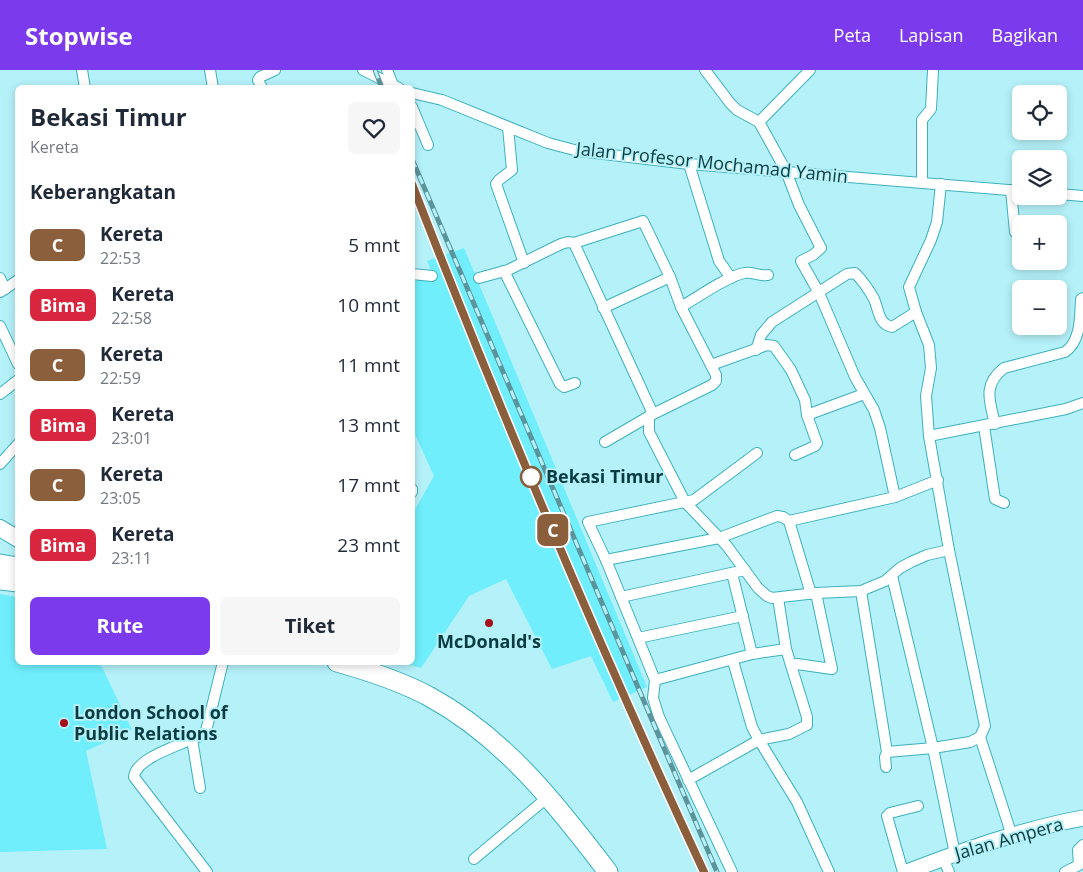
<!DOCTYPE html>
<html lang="id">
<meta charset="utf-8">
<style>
body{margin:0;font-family:"Open Sans",sans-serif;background:#f6f6f7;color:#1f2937;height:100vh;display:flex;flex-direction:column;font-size:19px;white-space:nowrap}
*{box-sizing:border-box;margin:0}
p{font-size:16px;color:#747a83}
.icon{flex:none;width:28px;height:28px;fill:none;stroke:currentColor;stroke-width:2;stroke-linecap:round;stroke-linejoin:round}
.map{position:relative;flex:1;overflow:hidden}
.drawer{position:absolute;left:15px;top:15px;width:400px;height:580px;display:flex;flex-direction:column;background:#fff;border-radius:8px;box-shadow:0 2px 8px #0003}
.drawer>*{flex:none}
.badge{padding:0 10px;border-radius:8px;font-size:18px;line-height:32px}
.buttons{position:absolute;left:1012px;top:15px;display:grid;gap:10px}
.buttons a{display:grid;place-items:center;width:55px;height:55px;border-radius:8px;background:#fff;box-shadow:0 2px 8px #0003;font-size:25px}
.map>.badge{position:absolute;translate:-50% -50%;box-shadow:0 0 0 2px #fff}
h2{padding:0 15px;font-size:19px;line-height:45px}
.round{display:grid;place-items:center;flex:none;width:52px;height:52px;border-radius:8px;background:#f6f6f7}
.head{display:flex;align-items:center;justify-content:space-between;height:85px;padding:0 15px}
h1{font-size:24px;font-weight:700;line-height:38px}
.primary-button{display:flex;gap:10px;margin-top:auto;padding:10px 15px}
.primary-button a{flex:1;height:58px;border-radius:8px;background:#7c3aed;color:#fff;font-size:20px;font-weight:700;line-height:58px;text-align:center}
.primary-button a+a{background:#f6f6f7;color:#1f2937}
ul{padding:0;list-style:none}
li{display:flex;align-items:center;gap:15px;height:60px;padding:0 15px}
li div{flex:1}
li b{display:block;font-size:19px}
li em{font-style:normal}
li .badge{min-width:55px;font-weight:700;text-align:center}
header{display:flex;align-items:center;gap:30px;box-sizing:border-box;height:70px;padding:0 25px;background:#7c3aed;color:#fff}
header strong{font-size:24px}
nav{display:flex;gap:28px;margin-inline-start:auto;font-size:18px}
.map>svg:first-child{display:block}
</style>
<header>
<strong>Stopwise</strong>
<nav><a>Peta</a><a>Lapisan</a><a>Bagikan</a></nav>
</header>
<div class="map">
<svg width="1083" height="802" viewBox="0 0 1083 802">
<rect width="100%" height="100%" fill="#b5f1f9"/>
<g fill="#70eefc">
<polygon points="464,178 647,617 613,632 591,586 552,599 506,509 469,526 421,598 404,593 412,592 413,443 434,406 413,360 413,210 417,209 436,212 427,191"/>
<polygon points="0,524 17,527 18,592 100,593 132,660 86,681 107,779 0,782"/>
</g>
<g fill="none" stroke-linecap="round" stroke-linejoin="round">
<g stroke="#3cb1be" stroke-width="12">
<g id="street">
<polyline points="82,0 85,18"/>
<polyline points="210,0 213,18"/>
<polyline points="363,0 399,18"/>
<polyline points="387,0 393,15"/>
<polyline points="705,0 730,33 737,40 759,52 786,101 799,135 821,178 813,185 801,191 819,223 855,307 874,340 880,358 895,427"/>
<polyline points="262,18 258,10 260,7 275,0"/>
<polyline points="412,23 442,30 548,73 578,81 689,94 1021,121"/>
<polyline points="412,37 428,75"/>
<polyline points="759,52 810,0"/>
<polyline points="508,57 512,100 499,110 496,114 524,193"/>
<polyline points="689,94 719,191 731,208"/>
<polyline points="922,112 922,50 931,39 933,0"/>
<polyline points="1011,120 1015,162"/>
<polyline points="1059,124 1083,126"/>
<polyline points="574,173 643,151 670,207 681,237 716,305 716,311 712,315 653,344 605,372"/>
<polyline points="504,201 560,314 564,317 575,313"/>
<polyline points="412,204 432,206"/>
<polyline points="0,208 5,219 0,222"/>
<polyline points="479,208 508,200 561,174 568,172 574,173 653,344"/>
<polyline points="5,219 18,210"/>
<path d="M681,237c17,-10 45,-30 63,-34 8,-2 16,4 24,2"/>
<polyline points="603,238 670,207"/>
<polyline points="0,256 18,294"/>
<path d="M756,280l5,-15 11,-13 75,-48 8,-1c8,8 14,17 19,26 5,11 4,25 18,28l24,-15"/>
<polyline points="711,295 767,275 774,276 791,300 805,330 807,345 817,373 815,376 795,385"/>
<polyline points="0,324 18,310"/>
<polyline points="807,345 864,324"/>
<polyline points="649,346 649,362 685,432 727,476 758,518 767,526 772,528 816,523 861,521 885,511 900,498 911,492 927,485 949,480"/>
<path d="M995,354c-5,-22 -13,-39 9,-56l61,-16c16,-11 15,-35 16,-53l2,-1"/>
<polyline points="984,356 995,429 1004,433"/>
<polyline points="929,366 1066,339 1083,333"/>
<polyline points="0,394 18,374"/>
<polyline points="412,419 412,422"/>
<polyline points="789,451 895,427 938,410"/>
<polyline points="606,490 719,468 777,446 783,447 789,451 811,524"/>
<polyline points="732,503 752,584"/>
<polyline points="892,506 933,678 955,784"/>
<polyline points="861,521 887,682 885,687 886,697"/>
<polyline points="621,527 745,500"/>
<polyline points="638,568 743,546"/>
<polyline points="733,591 752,657 759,670 797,732 829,802"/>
<polyline points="792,595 797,594 832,599 816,523"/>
<polyline points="655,610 752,584 786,579"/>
<polyline points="980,667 1012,766"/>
<path d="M192,669c-15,7 -57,20 -58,38l73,95"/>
<polyline points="887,682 933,678 970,672 980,667 985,656 949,480 929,366 926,326 931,298 929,275 916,242 909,217 931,170 937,152 941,114"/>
<polyline points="688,710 759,670 789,664 807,655 807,647 786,579 778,528"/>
<polyline points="200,718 192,669 198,667 206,661 223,592"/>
<polyline points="943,788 949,802"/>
<polyline points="474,789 548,727"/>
<polyline points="732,802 659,647 653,628 655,610 606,490 588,452 694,430 757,383"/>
<polyline points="903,802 887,746 890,743 918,736"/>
<polyline points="1065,802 1079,795 1078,780 1083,775"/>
</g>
</g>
<g stroke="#3cb1be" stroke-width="17">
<path id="secondary" d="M907,802c57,-22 116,-43 176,-54"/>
</g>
<g stroke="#3cb1be" stroke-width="18">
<polyline id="primary" points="0,458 18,469"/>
</g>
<g stroke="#3cb1be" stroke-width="21">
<g id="highway">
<polyline points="0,494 18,497"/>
<polyline points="0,510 18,512"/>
<path d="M337,592c32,9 64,19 93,35 75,41 127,108 178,175"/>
</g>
</g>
<use href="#street" stroke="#fff" stroke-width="10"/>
<use href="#secondary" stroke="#fff" stroke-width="15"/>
<use href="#primary" stroke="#fff" stroke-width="16"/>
<use href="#highway" stroke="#fff" stroke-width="19"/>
<g stroke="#5c949b" stroke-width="5">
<g id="rail">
<polyline points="375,0 382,18"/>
<polyline points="412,89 717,802"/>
<polyline points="412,114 443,192 580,527 704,802"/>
</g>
</g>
<use href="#rail" stroke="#b5f1f9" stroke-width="3" stroke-dasharray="9" stroke-linecap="butt"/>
</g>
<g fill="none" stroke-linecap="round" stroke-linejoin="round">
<g stroke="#fff" stroke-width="11">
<path id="line" d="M412,114c90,232 187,462 292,688"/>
</g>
<use href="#line" stroke="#8b5e3c" stroke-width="8"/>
</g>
<circle fill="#fff" stroke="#8b5e3c" stroke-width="2.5" cx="531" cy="407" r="10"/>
<g fill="#a60f1b" stroke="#b5f1f9" stroke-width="2">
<circle cx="489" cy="553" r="5"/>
<circle cx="64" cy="653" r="5"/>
</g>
<g text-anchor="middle" stroke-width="4" stroke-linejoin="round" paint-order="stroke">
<g font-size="18" fill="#083c41" stroke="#b5f1f9">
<text transform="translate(712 93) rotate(6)" y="6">Jalan Profesor Mochamad Yamin</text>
<text transform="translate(1009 769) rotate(-16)" y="6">Jalan Ampera</text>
</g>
<g font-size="18" font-weight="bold" fill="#083c41" stroke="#b5f1f9" text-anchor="start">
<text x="546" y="413">Bekasi Timur</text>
</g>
<g font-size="18" font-weight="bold" fill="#083c41" stroke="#b5f1f9">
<text x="489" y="578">McDonald's</text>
<text x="74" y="649" text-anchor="start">London School of<tspan x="74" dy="21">Public Relations</tspan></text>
</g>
</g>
</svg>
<div class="buttons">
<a><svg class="icon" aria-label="locate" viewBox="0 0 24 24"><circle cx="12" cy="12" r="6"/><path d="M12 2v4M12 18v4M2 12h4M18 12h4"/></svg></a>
<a><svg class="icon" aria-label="layers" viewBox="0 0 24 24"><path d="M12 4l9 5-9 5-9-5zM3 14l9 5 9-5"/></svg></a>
<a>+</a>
<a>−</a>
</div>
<b class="badge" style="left:553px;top:460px;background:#8b5e3c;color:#fff">C</b>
<section class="drawer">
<div class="head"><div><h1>Bekasi Timur</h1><p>Kereta</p></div><a class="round"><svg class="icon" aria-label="heart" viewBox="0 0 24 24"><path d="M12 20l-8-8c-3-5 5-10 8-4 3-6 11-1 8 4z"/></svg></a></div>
<h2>Keberangkatan</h2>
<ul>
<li><span class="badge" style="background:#8b5e3c;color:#fff">C</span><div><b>Kereta</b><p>22:53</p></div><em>5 mnt</em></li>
<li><span class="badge" style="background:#d7263d;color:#fff">Bima</span><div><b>Kereta</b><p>22:58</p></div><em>10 mnt</em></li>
<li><span class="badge" style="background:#8b5e3c;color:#fff">C</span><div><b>Kereta</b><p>22:59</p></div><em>11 mnt</em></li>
<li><span class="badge" style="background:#d7263d;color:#fff">Bima</span><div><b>Kereta</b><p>23:01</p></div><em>13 mnt</em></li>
<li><span class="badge" style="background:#8b5e3c;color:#fff">C</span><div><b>Kereta</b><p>23:05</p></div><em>17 mnt</em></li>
<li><span class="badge" style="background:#d7263d;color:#fff">Bima</span><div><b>Kereta</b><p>23:11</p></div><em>23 mnt</em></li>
</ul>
<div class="primary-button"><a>Rute</a><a>Tiket</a></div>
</section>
</div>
